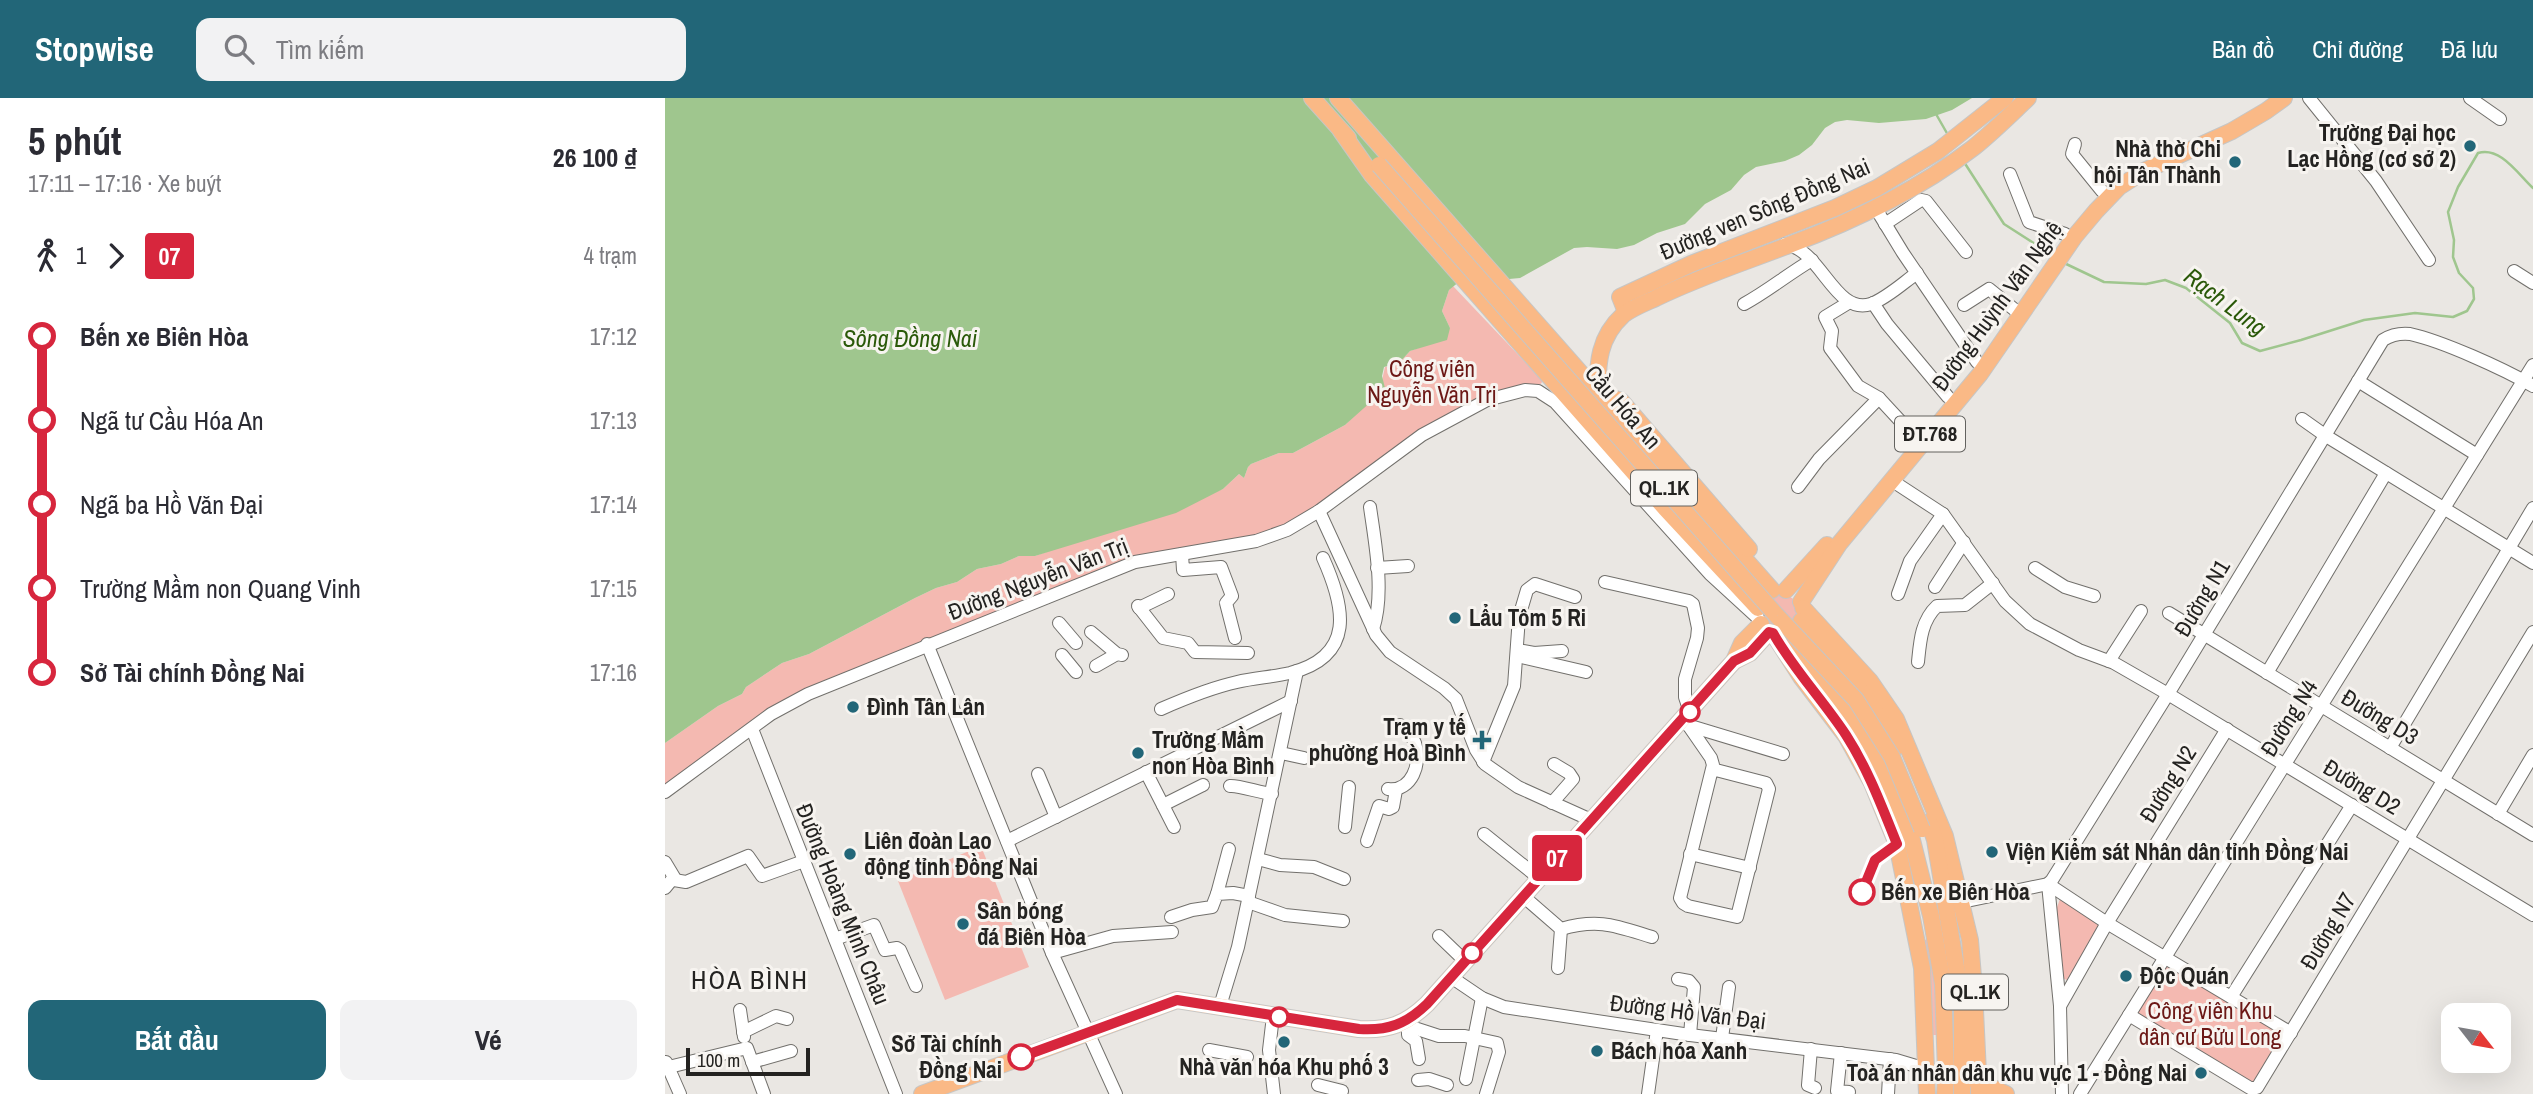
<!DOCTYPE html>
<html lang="vi">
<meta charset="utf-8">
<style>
body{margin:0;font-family:"Archivo Narrow",sans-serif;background:#f2f2f3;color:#2b2b33;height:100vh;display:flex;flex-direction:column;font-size:26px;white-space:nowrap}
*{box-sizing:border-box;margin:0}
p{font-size:23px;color:#7c7c81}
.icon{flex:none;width:38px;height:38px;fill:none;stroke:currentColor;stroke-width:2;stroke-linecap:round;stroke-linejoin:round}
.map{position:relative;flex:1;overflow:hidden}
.details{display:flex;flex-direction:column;background:#fff;width:665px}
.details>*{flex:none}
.badge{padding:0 14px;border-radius:5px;font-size:24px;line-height:46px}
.needle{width:46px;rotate:121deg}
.controls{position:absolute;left:1776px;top:905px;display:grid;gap:14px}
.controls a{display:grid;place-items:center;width:70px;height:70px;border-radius:14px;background:#fff;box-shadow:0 7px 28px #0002;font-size:35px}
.scale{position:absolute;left:21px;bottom:18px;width:124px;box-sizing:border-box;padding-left:7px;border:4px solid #242321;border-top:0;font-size:19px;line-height:24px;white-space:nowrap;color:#242321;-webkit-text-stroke:5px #f7f4f0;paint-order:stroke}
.map>.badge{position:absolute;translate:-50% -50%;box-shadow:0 0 0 4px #fff}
.legs{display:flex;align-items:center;gap:10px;height:77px;padding:0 28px;font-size:23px}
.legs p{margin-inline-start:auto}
.head{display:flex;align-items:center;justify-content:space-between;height:119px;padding:0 28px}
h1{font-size:38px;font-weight:700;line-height:52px}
.cta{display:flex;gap:14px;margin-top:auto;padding:14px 28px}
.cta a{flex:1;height:80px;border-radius:14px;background:#226678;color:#fff;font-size:28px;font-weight:700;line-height:80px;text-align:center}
.cta a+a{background:#f2f2f3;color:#2b2b33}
ul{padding:0 28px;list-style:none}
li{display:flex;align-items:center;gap:24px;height:84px;font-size:26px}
li i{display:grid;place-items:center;width:10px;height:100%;margin:0 9px;background:currentColor}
li i::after{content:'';width:18px;height:18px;margin:-9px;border:5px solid;border-radius:50%;background:#fff}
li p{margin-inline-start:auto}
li:first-child i{background:linear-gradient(#0000 50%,currentColor 0)}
li:last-child i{background:linear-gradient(currentColor 50%,#0000 0)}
header{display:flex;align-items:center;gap:42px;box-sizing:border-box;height:98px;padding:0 35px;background:#226678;color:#fff}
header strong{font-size:33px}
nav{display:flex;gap:38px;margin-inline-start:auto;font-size:24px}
.search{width:490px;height:63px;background:#f2f2f3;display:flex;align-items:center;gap:18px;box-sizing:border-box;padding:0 24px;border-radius:14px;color:#7c7c81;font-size:26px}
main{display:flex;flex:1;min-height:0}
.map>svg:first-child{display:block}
</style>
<header>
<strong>Stopwise</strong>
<div class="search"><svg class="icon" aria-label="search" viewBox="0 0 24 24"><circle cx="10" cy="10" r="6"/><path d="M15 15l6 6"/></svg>Tìm kiếm</div>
<nav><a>Bản đồ</a><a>Chỉ đường</a><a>Đã lưu</a></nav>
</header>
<main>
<section class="details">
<div class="head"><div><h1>5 phút</h1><p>17:11 – 17:16 · Xe buýt</p></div><b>26 100 ₫</b></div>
<div class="legs"><svg class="icon" aria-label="walk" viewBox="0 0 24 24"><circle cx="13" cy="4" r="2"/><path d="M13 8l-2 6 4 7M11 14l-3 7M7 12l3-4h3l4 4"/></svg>1<svg class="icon" aria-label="forward" viewBox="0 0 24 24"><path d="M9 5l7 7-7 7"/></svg><b class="badge" style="background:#d7263d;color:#fff">07</b><p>4 trạm</p></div>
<ul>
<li><i style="color:#d7263d"></i><b>Bến xe Biên Hòa</b><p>17:12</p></li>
<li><i style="color:#d7263d"></i><span>Ngã tư Cầu Hóa An</span><p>17:13</p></li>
<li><i style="color:#d7263d"></i><span>Ngã ba Hồ Văn Đại</span><p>17:14</p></li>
<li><i style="color:#d7263d"></i><span>Trường Mầm non Quang Vinh</span><p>17:15</p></li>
<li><i style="color:#d7263d"></i><b>Sở Tài chính Đồng Nai</b><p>17:16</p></li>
</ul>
<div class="cta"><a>Bắt đầu</a><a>Vé</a></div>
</section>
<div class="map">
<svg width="1868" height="996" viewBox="0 0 1868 996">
<rect width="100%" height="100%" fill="#eae7e3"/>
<g fill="#f4b9b1">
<polygon points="788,188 878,283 873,289 851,289 825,295 755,333 652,409 620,427 589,439 455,464 147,589 0,688 0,645 53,608 77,596 81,589 117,565 144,556 250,500 271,490 292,484 312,471 336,466 354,458 370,458 558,391 574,376 579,380 583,369 586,366 614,355 628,355 680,327 703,305 713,301 720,269 734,265 745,253 759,248 785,230 777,213 784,192"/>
<path d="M1112,496c22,0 24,15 15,32h-23c-9,-15 -7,-23 8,-32z"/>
<polygon points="316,748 364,869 280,902 233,783"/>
<polygon points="1395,801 1437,827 1402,882 1397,880 1391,812"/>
<polygon points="1265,840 1275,937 1266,937 1257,843"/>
<polygon points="1501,863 1622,936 1591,986 1468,916"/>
</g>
<polygon fill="#9fc68e" points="0,0 1307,0 1287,12 1261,21 1214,25 1182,22 1170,24 1160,30 1147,47 1134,57 1120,63 1091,69 1079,77 1066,92 1040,106 1020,126 992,135 969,147 952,151 922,149 909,150 855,180 844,181 828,179 795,183 784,192 777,213 785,230 782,242 745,253 734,265 719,269 717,278 722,298 708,302 680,327 628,355 614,355 586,366 583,369 579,380 574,376 558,391 511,415 370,458 354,458 336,466 312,471 292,484 271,490 250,500 144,556 117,565 81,589 77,596 53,608 0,645"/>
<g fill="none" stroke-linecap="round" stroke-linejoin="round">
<g stroke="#9fc68e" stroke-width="2.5">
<polyline points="1271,16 1283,37"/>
<polyline points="1299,64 1339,126 1389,158"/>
<path d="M1397,164l42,20 42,2 19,-4 21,8 44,35 12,20 18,8 41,-11 63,-20 51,-7 38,4 14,-6 7,-12 -1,-11 -14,-15 -6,-16 1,-17 -6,-28 10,-25 20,-34c22,-7 40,21 55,35"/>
</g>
<g stroke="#72706c" stroke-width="14">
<g id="minor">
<polyline points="1644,0 1711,83 1764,162"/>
<polyline points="1805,0 1835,21"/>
<polyline points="1410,46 1407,56 1437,93"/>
<polyline points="1345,76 1364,124 1400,136"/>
<polyline points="1203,114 1208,111 1213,114 1238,155 1312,264"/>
<polyline points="1220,126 1256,102 1261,103 1301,154"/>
<path d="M1120,146c36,5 50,72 86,60 16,-6 32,-21 46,-31"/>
<polyline points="1849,173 1868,185"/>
<polyline points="1183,205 1160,219 1167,233 1165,250 1193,288 1214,300 1250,339"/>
<polyline points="1208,205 1222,226 1283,299"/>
<path d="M1079,206c24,-13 44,-30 68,-44"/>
<polyline points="1299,207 1324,191 1350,212"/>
<polyline points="1693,283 1812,357"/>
<polyline points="1637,321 1661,338 1868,465"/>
<polyline points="1226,382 1278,416 1340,503 1365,526 1414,552 1449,565 1503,596 1868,817"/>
<polyline points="1133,389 1154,361 1214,300"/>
<path d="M705,409c5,36 15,86 3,122"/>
<polyline points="654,413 711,537 725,554 779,590 791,601 811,652 820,666 853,689 926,722"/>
<polyline points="517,456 518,472 556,469 567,498 561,505 570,540"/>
<polyline points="712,470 743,468"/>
<polyline points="1370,470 1400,489 1429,498"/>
<polyline points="940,484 1024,503 1028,506 1033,530 1032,540 1020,581 1020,599 1025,614"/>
<polyline points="1270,489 1299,444"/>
<polyline points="1233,496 1245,463 1278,416"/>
<polyline points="473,508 498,540 523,545 530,554 583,555"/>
<polyline points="474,510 503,496"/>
<polyline points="1504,515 1868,737"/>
<polyline points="394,525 411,545"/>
<polyline points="426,534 452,556 457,557"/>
<polyline points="262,546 387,855 451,996"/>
<polyline points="858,553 869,555 897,553"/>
<polyline points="397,557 411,574"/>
<polyline points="852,558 921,574"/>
<polyline points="1444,563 1476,513"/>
<path d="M1253,564c2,-20 3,-41 19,-56l28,-1 28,-22"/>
<polyline points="431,568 452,556"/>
<polyline points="1602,575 1721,375"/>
<path d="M496,611c25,-11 49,-21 76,-27 17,-4 35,-5 53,-9 66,-17 55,-66 33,-115"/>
<polyline points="1019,621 1046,660 1048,667 1015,800 1018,805 1023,808 1072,819 1104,691 1101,685 1047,671"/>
<polyline points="1022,627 1118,656"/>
<polyline points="87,631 231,996"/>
<polyline points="1725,650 1868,410"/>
<polyline points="616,655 639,660"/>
<polyline points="818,664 849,588 854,519 862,492 870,486 910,499"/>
<polyline points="481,674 509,729"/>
<polyline points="373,676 391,719"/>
<path d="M565,688c8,-1 31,7 42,8"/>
<path d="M723,691c24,3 34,-26 27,-46 -3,-8 -9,-12 -15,-18"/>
<polyline points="0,694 106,616 143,596 470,464 591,443 622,432 654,413 757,337 822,302 860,292 873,293 890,304 1045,476 1093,520"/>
<polyline points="887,705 908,681 904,675 889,666"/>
<polyline points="498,707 538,687"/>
<polyline points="1833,716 1868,657"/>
<polyline points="680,729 684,689"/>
<polyline points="819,736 874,780"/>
<polyline points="342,743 626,603"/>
<polyline points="702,743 714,708 724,711 728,709 731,692"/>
<polyline points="1025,756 1085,770"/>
<polyline points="593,761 615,767 649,769 679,781"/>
<polyline points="0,764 9,779 0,790"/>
<polyline points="9,782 21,784 83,758 97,778 139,763"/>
<path d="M1383,786l4,-4 116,-186 215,-354c8,-5 17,-7 27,-6 32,7 94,35 123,52"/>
<polyline points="1383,786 1395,908 1397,996"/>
<polyline points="552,796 564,751"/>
<path d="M858,798l38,33c38,-11 55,-3 91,8"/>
<polyline points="583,804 620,817 678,823"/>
<polyline points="1297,804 1383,786 1442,825 1626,935"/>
<polyline points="506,819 527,812 547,809 552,796 568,795 584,798"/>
<polyline points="774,838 800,863"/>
<polyline points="170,841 209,827 220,852 232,850 235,852 251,888"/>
<polyline points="387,855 448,838 507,834"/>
<polyline points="893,870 896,831"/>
<polyline points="786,879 817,900 839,909 1025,937 1231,962 1261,971"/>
<polyline points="1013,881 1024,883 1029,889 1025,937"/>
<polyline points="1566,899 1687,707"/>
<polyline points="555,908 573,849 632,573"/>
<polyline points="1395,908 1442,825 1562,631"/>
<polyline points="75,912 79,939"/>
<polyline points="1464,917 1585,990 1592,990 1868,534"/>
<polyline points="608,918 604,952 609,996"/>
<polyline points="737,926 774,938 800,938 832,945 834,954 821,996"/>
<polyline points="743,929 743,937 751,943 754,961"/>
<polyline points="78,934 111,918 122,921"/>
<polyline points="1057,940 1064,889"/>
<polyline points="1146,951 1143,987 1150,990"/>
<polyline points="544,952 582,959"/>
<polyline points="1176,955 1172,993 1184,994"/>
<polyline points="1,964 15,996"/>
<polyline points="87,964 126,953"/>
<polyline points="0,970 82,950 99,996"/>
<polyline points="801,981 817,900"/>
<polyline points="753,982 764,981 782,987"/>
<polyline points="653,987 677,993"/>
<polyline points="983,996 992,932"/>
<polyline points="1223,996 1225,961"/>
<polyline points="1415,996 1868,267"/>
</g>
</g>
<g stroke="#c6c6c5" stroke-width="18">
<g id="major">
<polyline points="647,0 683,40"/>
<polyline points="673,0 1107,492"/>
<polyline points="676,33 707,77 1000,410 1093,510"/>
<polyline points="961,214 955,199 1026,166 1170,110 1212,90 1273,53 1340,0"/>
<path d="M933,295c-1,-30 1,-56 25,-78 9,-7 22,-12 33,-17 43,-21 89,-36 133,-53 65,-24 129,-55 184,-97 19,-15 37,-33 55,-50"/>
<polyline points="934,295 956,303 1084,451"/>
<polyline points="1121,492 1162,447"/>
<polyline points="1136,504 1174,446 1315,276 1410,138 1431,113 1454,89 1479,73 1567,33 1601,13 1619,0"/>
<polyline points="1138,510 1205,583 1231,621 1280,738 1305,842 1309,891 1314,996"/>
<polyline points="1136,523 1196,593 1233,648"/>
<polyline points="1108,535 1136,579 1181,638 1207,685 1232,746 1257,870 1262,996"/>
<polyline points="1120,536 1204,645 1247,742 1266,818 1278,886 1281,975 1280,996"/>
<polyline points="1069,563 1085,555 1104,534"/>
<polyline points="1264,724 1270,742 1297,905 1297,996"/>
<polyline points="1308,981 1341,996"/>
<path d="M257,996l255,-94 182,29c29,2 47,-5 68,-25l307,-343 8,-18 19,-19"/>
</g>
</g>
<use href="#minor" stroke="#fff" stroke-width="12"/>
<use href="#major" stroke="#fab986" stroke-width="16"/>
<g stroke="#c6c6c5" stroke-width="18" stroke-linecap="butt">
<polyline id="major-bridge" points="714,67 1112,518 1191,602 1227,659 1257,731"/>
</g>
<use href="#major-bridge" stroke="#fab986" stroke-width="16"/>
</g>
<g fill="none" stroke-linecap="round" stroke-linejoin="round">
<g stroke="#fff" stroke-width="16">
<path id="line-1" d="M356,959l156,-57 182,29c29,2 47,-5 68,-25l307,-343 16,-8 19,-21 4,1c21,37 50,67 73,102 22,34 36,72 51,109l-22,16 -13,32"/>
</g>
<use href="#line-1" stroke="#d7263d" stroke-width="10"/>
</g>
<g fill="#226678" stroke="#f7f4f0" stroke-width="2.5">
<circle cx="1805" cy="48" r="7"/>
<circle cx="1570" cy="64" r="7"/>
<circle cx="790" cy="520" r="7"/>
<circle cx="188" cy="609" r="7"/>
<path d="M813.5 631.5h7v7h7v7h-7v7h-7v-7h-7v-7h7z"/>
<circle cx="473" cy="655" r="7"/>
<circle cx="1327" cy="754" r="7"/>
<circle cx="185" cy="756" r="7"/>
<circle cx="298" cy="826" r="7"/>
<circle cx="1461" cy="878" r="7"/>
<circle cx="619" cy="944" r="7"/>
<circle cx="932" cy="953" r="7"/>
<circle cx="1536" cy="975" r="7"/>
</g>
<g fill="#fff" stroke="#d7263d" stroke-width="3.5">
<circle cx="1025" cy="614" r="9"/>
<circle cx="1197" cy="794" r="12"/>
<circle cx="807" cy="855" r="9"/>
<circle cx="614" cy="919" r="9"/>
<circle cx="356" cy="959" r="12"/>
</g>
<g text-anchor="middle" stroke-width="6" stroke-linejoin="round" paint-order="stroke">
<g fill="#f7f4f0" stroke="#63625f" stroke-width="2">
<rect x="1230" y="318.5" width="70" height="35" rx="5"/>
<rect x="966" y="372.5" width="66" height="35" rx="5"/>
<rect x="1277" y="876.5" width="66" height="35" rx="5"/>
</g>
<g font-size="21" font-weight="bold" fill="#242321">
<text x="1265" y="343">ĐT.768</text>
<text x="999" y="397">QL.1K</text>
<text x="1310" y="901">QL.1K</text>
</g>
<g font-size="23" font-weight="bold" fill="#242321" stroke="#f7f4f0" text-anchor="start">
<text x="1791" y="43" text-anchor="end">Trường Đại học<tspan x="1791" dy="26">Lạc Hồng (cơ sở 2)</tspan></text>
<text x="1556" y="59" text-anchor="end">Nhà thờ Chi<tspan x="1556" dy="26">hội Tân Thành</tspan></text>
<text x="804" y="528">Lẩu Tôm 5 Ri</text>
<text x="202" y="617">Đình Tân Lân</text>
<text x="801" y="637" text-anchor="end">Trạm y tế<tspan x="801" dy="26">phường Hoà Bình</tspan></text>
<text x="487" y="650">Trường Mầm<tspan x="487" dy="26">non Hòa Bình</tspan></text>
<text x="199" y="751">Liên đoàn Lao<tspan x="199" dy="26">động tỉnh Đồng Nai</tspan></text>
<text x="1341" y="762">Viện Kiểm sát Nhân dân tỉnh Đồng Nai</text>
<text x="312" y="821">Sân bóng<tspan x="312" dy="26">đá Biên Hòa</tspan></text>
<text x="1475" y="886">Độc Quán</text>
<text x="946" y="961">Bách hóa Xanh</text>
<text x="619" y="977" text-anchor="middle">Nhà văn hóa Khu phố 3</text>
<text x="1522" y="983" text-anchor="end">Toà án nhân dân khu vực 1 - Đồng Nai</text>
</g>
<g font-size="23" fill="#242321" stroke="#f7f4f0">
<text transform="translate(1100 111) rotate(-23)" y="8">Đường ven Sông Đồng Nai</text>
<text transform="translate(1332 208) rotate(-54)" y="8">Đường Huỳnh Văn Nghệ</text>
<text transform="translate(958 309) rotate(49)" y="8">Cầu Hóa An</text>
<text transform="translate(373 481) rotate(-21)" y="8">Đường Nguyễn Văn Trị</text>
<text transform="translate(1537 500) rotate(-59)" y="8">Đường N1</text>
<text transform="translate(1715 619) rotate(31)" y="8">Đường D3</text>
<text transform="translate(1624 620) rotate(-58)" y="8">Đường N4</text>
<text transform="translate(1503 686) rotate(-58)" y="8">Đường N2</text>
<text transform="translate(1697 689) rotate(31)" y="8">Đường D2</text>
<text transform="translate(178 806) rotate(68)" y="8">Đường Hoàng Minh Châu</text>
<text transform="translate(1663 833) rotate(-59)" y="8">Đường N7</text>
<text transform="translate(1023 914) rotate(7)" y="8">Đường Hồ Văn Đại</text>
</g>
<g font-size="23" fill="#6c1816" stroke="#f7f4f0">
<text x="767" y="279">Công viên<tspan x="767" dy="26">Nguyễn Văn Trị</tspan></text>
<text x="1545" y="921">Công viên Khu<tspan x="1545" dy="26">dân cư Bửu Long</tspan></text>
</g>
<g font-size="23" font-weight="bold" fill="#242321" stroke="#f7f4f0" text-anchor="start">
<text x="1216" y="802">Bến xe Biên Hòa</text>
<text x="337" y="954" text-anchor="end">Sở Tài chính<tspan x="337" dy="26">Đồng Nai</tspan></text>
</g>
<g font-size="24" font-style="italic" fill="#2a5909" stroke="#f7f4f0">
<text transform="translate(1560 204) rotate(37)" y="8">Rạch Lung</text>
<text x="245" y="249">Sông Đồng Nai</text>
</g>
<g font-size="26" letter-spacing="2" fill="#242321" stroke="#f7f4f0">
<text x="85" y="891">HÒA BÌNH</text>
</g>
</g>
</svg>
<div class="controls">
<a><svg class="needle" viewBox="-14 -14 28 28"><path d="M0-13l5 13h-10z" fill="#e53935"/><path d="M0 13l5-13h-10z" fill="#7c7c81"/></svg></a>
</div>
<div class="scale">100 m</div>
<b class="badge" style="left:892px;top:760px;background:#d7263d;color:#fff">07</b>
</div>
</main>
